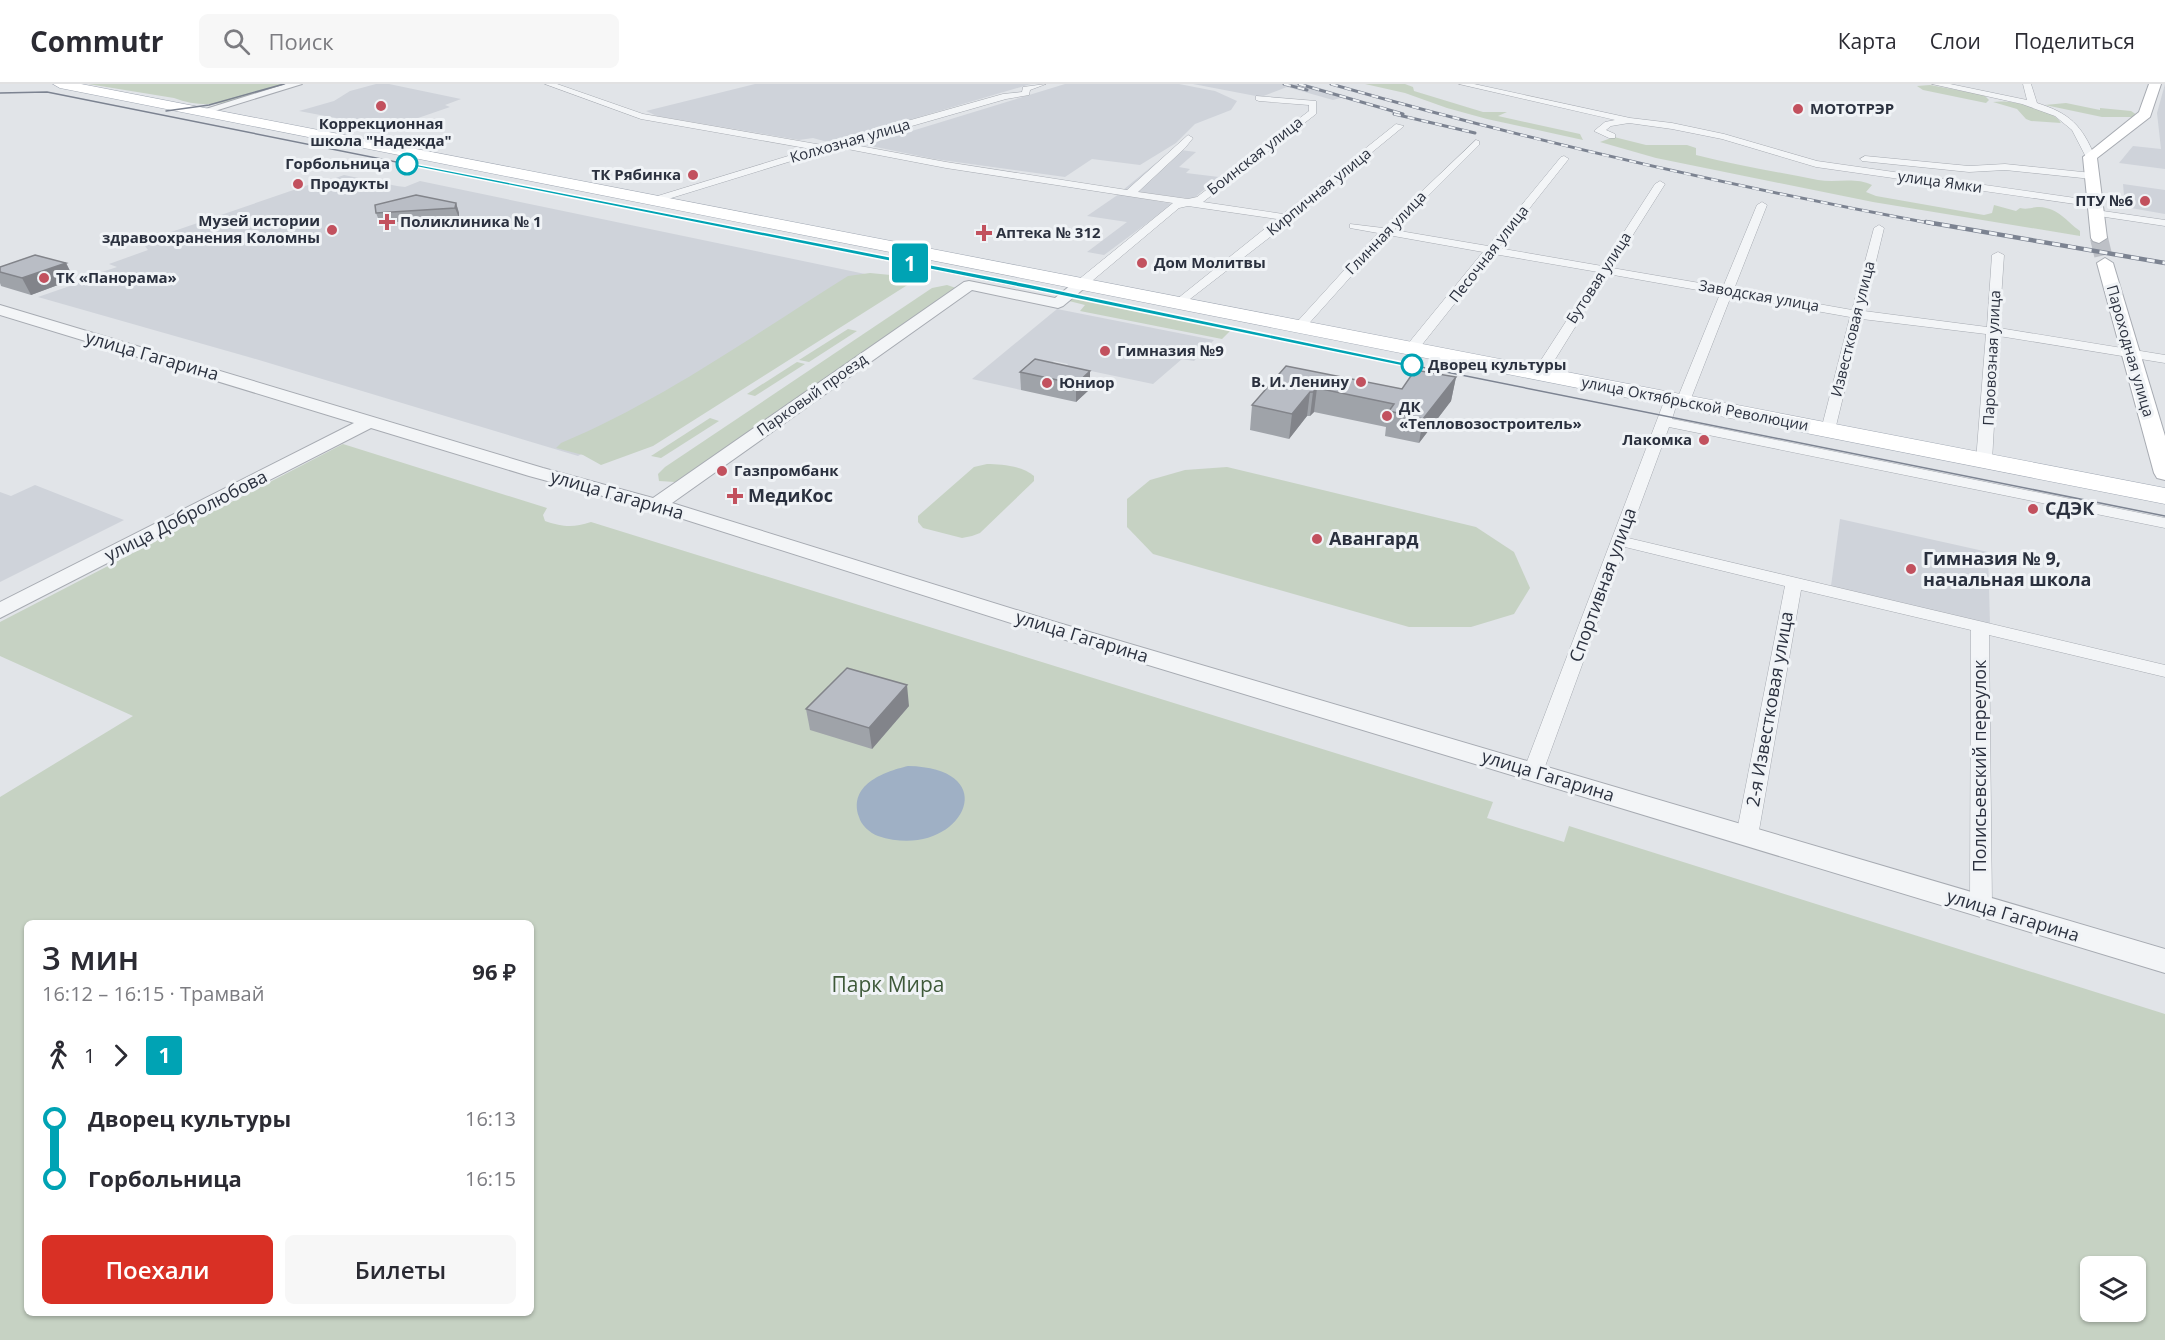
<!DOCTYPE html>
<html lang="ru">
<meta charset="utf-8">
<style>
body{margin:0;font-family:"Open Sans",sans-serif;background:#f7f7f7;color:#2b2b33;height:100vh;display:flex;flex-direction:column;font-size:22px;white-space:nowrap}
*{box-sizing:border-box;margin:0}
p{font-size:20px;color:#7c7c81}
.icon{flex:none;width:33px;height:33px;fill:none;stroke:currentColor;stroke-width:2;stroke-linecap:round;stroke-linejoin:round}
.map{position:relative;flex:1;overflow:hidden}
.side{position:absolute;left:24px;top:836px;width:510px;height:396px;display:flex;flex-direction:column;background:#fff;border-radius:9px;box-shadow:0 2px 4px #0004}
.side>*{flex:none}
.badge{padding:0 12px;border-radius:4px;font-size:21px;line-height:39px}
.fabs{position:absolute;left:2080px;top:1172px;display:grid;gap:12px}
.fabs a{display:grid;place-items:center;width:66px;height:66px;border-radius:9px;background:#fff;box-shadow:0 2px 4px #0004;font-size:30px}
.map>.badge{position:absolute;translate:-50% -50%;box-shadow:0 0 0 3px #fff}
.legs{display:flex;align-items:center;gap:9px;height:66px;padding:0 18px;font-size:20px}
.legs p{margin-inline-start:auto}
.overview{display:flex;align-items:center;justify-content:space-between;height:102px;padding:0 18px}
h1{font-size:33px;font-weight:600;line-height:45px}
.cta{display:flex;gap:12px;margin-top:auto;padding:12px 18px}
.cta a{flex:1;height:69px;border-radius:9px;background:#d93025;color:#fff;font-size:24px;font-weight:600;line-height:69px;text-align:center}
.cta a+a{background:#f7f7f7;color:#2b2b33}
ul{padding:0 18px;list-style:none}
li{display:flex;align-items:center;gap:21px;height:60px;font-size:22px}
li i{display:grid;place-items:center;width:9px;height:100%;margin:0 8px;background:currentColor}
li i::after{content:'';width:15px;height:15px;margin:-8px;border:4px solid;border-radius:50%;background:#fff}
li p{margin-inline-start:auto}
li:first-child i{background:linear-gradient(#0000 50%,currentColor 0)}
li:last-child i{background:linear-gradient(currentColor 50%,#0000 0)}
header{display:flex;align-items:center;gap:36px;box-sizing:border-box;height:84px;padding:0 30px;background:#fff;border-bottom:2px solid #e1e1e2}
header strong{font-size:28px}
nav{display:flex;gap:33px;margin-inline-start:auto;font-size:21px}
.search{width:420px;height:54px;background:#f7f7f7;display:flex;align-items:center;gap:15px;box-sizing:border-box;padding:0 21px;border-radius:9px;color:#7c7c81;font-size:22px}
.map>svg:first-child{display:block}
</style>
<header>
<strong>Commutr</strong>
<div class="search"><svg class="icon" aria-label="search" viewBox="0 0 24 24"><circle cx="10" cy="10" r="6"/><path d="M15 15l6 6"/></svg>Поиск</div>
<nav><a>Карта</a><a>Слои</a><a>Поделиться</a></nav>
</header>
<div class="map">
<svg width="2165" height="1256" viewBox="0 0 2165 1256">
<rect width="100%" height="100%" fill="#e1e4e8"/>
<g fill="#cfd3da">
<polygon points="376,0 389,0 461,15 445,21 450,23 389,44 299,27 334,17 350,7"/>
<polygon points="755,0 1031,0 831,59 813,54 799,56 657,32 646,27"/>
<polygon points="1065,0 1179,0 1215,7 1237,17 1231,26 1195,40 1176,59 1140,81 1092,75 1065,93 934,75 866,61"/>
<polygon points="1193,0 1306,0 1347,12 1333,16 1287,3 1261,13"/>
<polygon points="2165,0 2165,85 2119,79 2133,62 2161,65 2157,29"/>
<polygon points="1173,65 1196,68 1179,83 1190,85 1186,89 1219,93 1193,115 1123,106"/>
<polygon points="344,91 397,102 405,103 420,97 870,191 578,372 252,274 38,213 93,194 90,192 117,183 109,180 148,166 142,158 314,99 319,100"/>
<polygon points="2123,100 2165,106 2165,130 2125,123"/>
<polygon points="1119,110 1173,120 1104,171 1087,168 1127,138 1087,132"/>
<polygon points="1057,225 1214,256 1194,277 1182,275 1153,300 1067,282 1068,280 1054,277 1021,306 972,295"/>
<polygon points="35,401 124,436 0,498 0,408 11,412"/>
<polygon points="1840,435 1988,468 1990,540 1831,502"/>
</g>
<g fill="#c6d2c3" fill-rule="evenodd">
<path d="M88,0h204c-39,11 -78,30 -118,14z"/>
<polygon points="1365,0 1405,0 1413,3 1414,7 1483,28 1507,28 1498,32 1580,50 1583,56 1487,35 1447,24 1405,9"/>
<polygon points="1930,1 1984,11 1989,16 1986,19 1923,6 1917,2"/>
<path d="M1993,18c17,-3 60,6 68,21l-30,-2 -5,-2 -9,-10z"/>
<polygon points="2066,19 2100,26 2100,24 2131,27 2137,31 2134,33 2102,33 2045,21"/>
<path d="M1614,53l32,8h41l9,3v7c40,10 81,17 122,25 18,3 38,-3 54,5l-6,7 10,4 108,19 8,-2 2,-8 22,6 4,-3c8,2 12,-1 19,-1 20,1 27,14 41,24v5l-207,-34 -217,-44 -56,-16z"/>
<path d="M870,189l31,3 8,8 -256,162 -52,19 -18,-10 -27,-7 5,-5c101,-42 194,-109 287,-167z"/>
<polygon points="947,201 959,205 675,398 659,397 658,390 665,383 932,204"/>
<polygon points="1073,213 1231,246 1222,255 1080,227 1085,221 1069,217"/>
<polygon points="848,245 857,247 809,278 799,276"/>
<polygon points="797,278 805,280 755,312 747,310"/>
<polygon points="710,334 719,337 661,374 651,372"/>
<path d="M343,360l204,64 -4,7 2,6c18,6 28,7 46,1l902,280 -6,16 77,24 5,-16 596,188v326h-2165v-543l133,-81 -133,-60v-34zM27,838h504v390h-504zM2091,1182h45v45h-45z"/>
<path d="M987,380c14,0 36,2 47,12v5l-54,52 -8,3 -10,2 -39,-10 -5,-6v-6l56,-49z"/>
<polygon points="1227,383 1476,443 1514,468 1530,504 1514,530 1471,543 1409,543 1153,470 1127,443 1127,415 1150,396 1185,386"/>
</g>
<path fill="#9fb0c5" d="M908,682c102,2 51,97 -30,70 -8,-3 -17,-11 -19,-19 -11,-32 24,-45 49,-51z"/>
<g fill="none" stroke-linecap="round" stroke-linejoin="round">
<polyline stroke="#bdc0c6" stroke-width="18" stroke-dasharray="18 9" stroke-linecap="butt" points="2099,154 2105,179"/>
<g stroke="#a7abb2" stroke-width="1">
<g id="minor">
<polygon points="545,0 557,0 643,30 822,61 1003,10 1022,8 1023,3 1046,0 1030,6 1029,11 1006,15 849,60 946,78 1127,106 1188,51 1193,54 1185,64 1138,108 1188,115 1197,113 1309,27 1309,21 1259,17 1256,16 1256,12 1316,17 1316,30 1203,118 1283,130 1396,40 1404,42 1293,133 1292,136 1181,222 1175,218 1177,215 1277,135 1188,122 1179,124 1086,202 1078,202 1078,196 1173,119 946,84 837,63 655,119 650,116 651,114 811,65 641,35"/>
<polygon points="1459,0 1474,0 1630,34 1672,39 1724,50 1817,77 2096,117 2101,120 2096,123 1816,83 1722,55 1672,45 1629,39 1611,42 1606,46 1615,50 1615,54 1609,54 1594,47 1605,38 1615,36"/>
<path d="M1932,0h18l77,16 -4,-16h8l6,19c32,10 45,22 58,54l-8,2 -15,-29 -17,-14 -33,-12z"/>
<polygon points="1476,56 1479,57 1479,61 1394,146 1488,162 1561,73 1564,72 1569,75 1567,77 1498,164 1602,182 1655,100 1660,97 1665,100 1612,184 1723,203 1757,121 1762,118 1767,121 1734,205 1852,226 1874,144 1879,141 1884,144 1864,227 1987,243 1992,171 1998,168 2004,171 1999,244 2165,271 2165,279 1999,252 1992,377 1984,382 1976,377 1986,250 1862,235 1835,346 1828,350 1821,346 1850,233 1731,212 1690,317 1683,321 1677,319 1672,335 2165,434 2165,444 1669,343 1628,454 2165,581 2165,593 1989,551 1992,822 1989,828 1981,831 1973,828 1970,822 1971,546 1801,506 1758,752 1755,757 1747,760 1739,757 1736,752 1785,502 1625,463 1543,688 1540,693 1533,695 1526,693 1523,688 1665,315 1672,311 1678,313 1720,210 1608,190 1546,290 1539,294 1532,290 1598,188 1494,170 1417,267 1407,267 1406,264 1407,261 1483,168 1388,151 1304,245 1296,245 1294,242 1296,239 1378,149 1350,144 1350,140 1383,144"/>
<polygon points="1865,72 1969,82 2005,80 2092,89 2097,92 2092,95 2005,86 1969,88 1862,77 1860,75"/>
<polygon points="2096,126 2165,136 2165,142 2092,131 2091,129"/>
</g>
</g>
<g stroke="#a7abb2" stroke-width="2">
<g id="tertiary">
<polygon points="286,0 302,0 205,30 201,31 196,28"/>
<polygon points="1082,195 1087,196 1089,199 1087,202 1063,222 1058,224 972,206 672,419 1052,537 2165,865 2165,889 1036,547 658,427 529,392 371,344 0,534 0,518 354,339 0,231 0,221 543,384 653,414 964,198 969,197 1055,214 1077,196"/>
</g>
</g>
<g stroke="#a7abb2" stroke-width="2">
<g id="secondary">
<polygon points="2149,0 2161,0 2150,33 2097,74 2107,154 2099,159 2093,157 2091,154 2083,73 2139,28"/>
<polygon points="2105,174 2113,179 2165,352 2165,396 2157,394 2154,389 2097,179"/>
</g>
</g>
<g stroke="#a1a8b3" stroke-width="1">
<polygon id="primary" points="53,0 81,0 2165,404 2165,420 60,4"/>
</g>
<use href="#minor" fill="#f3f5f7" fill-rule="evenodd"/>
<use href="#tertiary" fill="#f3f5f7" fill-rule="evenodd"/>
<use href="#secondary" fill="#fff" fill-rule="evenodd"/>
<use href="#primary" fill="#fff" fill-rule="evenodd"/>
<g stroke="#7c8391" stroke-width="1.5">
<polyline points="0,9 47,8 2165,432"/>
<polyline points="166,27 209,21 284,0"/>
</g>
<g stroke="#7c8391" stroke-width="3">
<g id="rail-far1">
<polyline points="1284,0 1307,6"/>
<polyline points="1299,0 1403,30"/>
<path d="M1331,0c199,57 399,102 603,140"/>
<polyline points="1394,30 1475,49"/>
</g>
</g>
<g stroke="#7c8391" stroke-width="4.5">
<polyline id="rail" points="1926,138 2165,179"/>
</g>
<use href="#rail-far1" stroke="#f0f3f6" stroke-width="2" stroke-dasharray="7" stroke-linecap="butt"/>
<use href="#rail" stroke="#f0f3f6" stroke-width="3" stroke-dasharray="8" stroke-linecap="butt"/>
</g>
<g fill="#9fa3a9">
<polygon points="456,119 459,129 459,134 380,139 376,129"/>
<polygon points="66,179 74,195 31,211 1,202 0,199 0,183"/>
<polygon points="1035,275 1090,305 1076,318 1021,306 1020,288"/>
<polygon points="1286,282 1402,305 1456,293 1451,317 1419,359 1385,352 1386,343 1314,328 1310,332 1307,332 1289,355 1250,346 1252,321"/>
<polygon points="909,622 872,665 810,646 806,625"/>
</g>
<g fill="#82848a">
<polygon points="456,119 459,129 459,134 455,124"/>
<polygon points="66,179 74,195 31,211 22,194"/>
<polygon points="1090,287 1090,305 1076,318 1076,300"/>
<polygon points="1456,293 1451,317 1419,359 1423,335"/>
<polygon points="1317,304 1314,328 1310,332 1313,308"/>
<polygon points="1310,308 1307,332 1289,355 1292,330"/>
<polygon points="907,601 909,622 872,665 869,644"/>
</g>
<g fill="#b9bdc5" stroke="#82848a" stroke-width="1.5">
<polygon points="416,111 456,119 455,124 376,129 375,121"/>
<polygon points="35,171 66,179 22,194 0,188 0,183"/>
<polygon points="1035,275 1090,287 1076,300 1020,288"/>
<polygon points="1286,282 1402,305 1415,286 1456,293 1423,335 1389,327 1394,320 1317,304 1313,308 1310,308 1292,330 1252,321"/>
<polygon points="847,584 907,601 869,644 806,625"/>
</g>
<polygon fill="#00a3b4" stroke="#fff" stroke-width="1.5" points="405,78 1029,200 1416,281 1412,284 1029,205 407,81"/>
<g fill="#c2515e" stroke="#f0f3f6" stroke-width="2">
<circle cx="381" cy="22" r="6"/>
<circle cx="1798" cy="25" r="6"/>
<circle cx="693" cy="91" r="6"/>
<circle cx="298" cy="100" r="6"/>
<circle cx="2145" cy="117" r="6"/>
<path d="M384 129h6v6h6v6h-6v6h-6v-6h-6v-6h6z"/>
<circle cx="332" cy="146" r="6"/>
<path d="M981 140h6v6h6v6h-6v6h-6v-6h-6v-6h6z"/>
<circle cx="1142" cy="179" r="6"/>
<circle cx="44" cy="194" r="6"/>
<circle cx="1105" cy="267" r="6"/>
<circle cx="1361" cy="298" r="6"/>
<circle cx="1047" cy="299" r="6"/>
<circle cx="1387" cy="332" r="6"/>
<circle cx="1704" cy="356" r="6"/>
<circle cx="722" cy="387" r="6"/>
<path d="M732 403h6v6h6v6h-6v6h-6v-6h-6v-6h6z"/>
<circle cx="2033" cy="425" r="6"/>
<circle cx="1317" cy="455" r="6"/>
<circle cx="1911" cy="485" r="6"/>
</g>
<g fill="#fff" stroke="#00a3b4" stroke-width="3">
<circle cx="407" cy="80" r="10"/>
<circle cx="1412" cy="281" r="10"/>
</g>
<g text-anchor="middle" stroke-width="6" stroke-linejoin="round" paint-order="stroke">
<g font-size="15" font-weight="bold" fill="#2b313f" stroke="#f0f3f6" text-anchor="start">
<text x="1810" y="30">МОТОТРЭР</text>
<text x="381" y="45" text-anchor="middle">Коррекционная<tspan x="381" dy="17">школа "Надежда"</tspan></text>
<text x="681" y="96" text-anchor="end">ТК Рябинка</text>
<text x="310" y="105">Продукты</text>
<text x="2133" y="122" text-anchor="end">ПТУ №6</text>
<text x="320" y="142" text-anchor="end">Музей истории<tspan x="320" dy="17">здравоохранения Коломны</tspan></text>
<text x="400" y="143">Поликлиника № 1</text>
<text x="996" y="154">Аптека № 312</text>
<text x="1154" y="184">Дом Молитвы</text>
<text x="56" y="199">ТК «Панорама»</text>
<text x="1117" y="272">Гимназия №9</text>
<text x="1349" y="303" text-anchor="end">В. И. Ленину</text>
<text x="1059" y="304">Юниор</text>
<text x="1399" y="328">ДК<tspan x="1399" dy="17">«Тепловозостроитель»</tspan></text>
<text x="1692" y="361" text-anchor="end">Лакомка</text>
<text x="734" y="392">Газпромбанк</text>
</g>
<g font-size="15" fill="#2b313f" stroke="#f0f3f6">
<text transform="translate(850 57) rotate(-16)" y="5">Колхозная улица</text>
<text transform="translate(1255 72) rotate(-38)" y="5">Боинская улица</text>
<text transform="translate(1940 98) rotate(8)" y="5">улица Ямки</text>
<text transform="translate(1319 108) rotate(-39)" y="5">Кирпичная улица</text>
<text transform="translate(1386 149) rotate(-46)" y="5">Глинная улица</text>
<text transform="translate(1489 170) rotate(-52)" y="5">Песочная улица</text>
<text transform="translate(1599 194) rotate(-57)" y="5">Бутовая улица</text>
<text transform="translate(1759 212) rotate(10)" y="5">Заводская улица</text>
<text transform="translate(1853 245) rotate(-76)" y="5">Известковая улица</text>
<text transform="translate(2130 267) rotate(74)" y="5">Пароходная улица</text>
<text transform="translate(1992 274) rotate(-87)" y="5">Паровозная улица</text>
<text transform="translate(812 311) rotate(-35)" y="5">Парковый проезд</text>
<text transform="translate(1695 320) rotate(11)" y="5">улица Октябрьской Революции</text>
</g>
<g font-size="15" font-weight="bold" fill="#2b313f" stroke="#f0f3f6" text-anchor="end">
<text x="390" y="85">Горбольница</text>
<text x="1428" y="286" text-anchor="start">Дворец культуры</text>
</g>
<g font-size="18" fill="#2b313f" stroke="#f0f3f6">
<text transform="translate(152 272) rotate(16)" y="6">улица Гагарина</text>
<text transform="translate(617 411) rotate(16)" y="6">улица Гагарина</text>
<text transform="translate(186 432) rotate(-27)" y="6">улица Добролюбова</text>
<text transform="translate(1603 501) rotate(-70)" y="6">Спортивная улица</text>
<text transform="translate(1082 553) rotate(17)" y="6">улица Гагарина</text>
<text transform="translate(1770 625) rotate(-80)" y="6">2-я Известковая улица</text>
<text transform="translate(1980 682) rotate(-90)" y="6">Полисьевский переулок</text>
<text transform="translate(1548 692) rotate(17)" y="6">улица Гагарина</text>
<text transform="translate(2013 832) rotate(17)" y="6">улица Гагарина</text>
</g>
<g font-size="18" font-weight="bold" fill="#2b313f" stroke="#f0f3f6" text-anchor="start">
<text x="748" y="418">МедиКос</text>
<text x="2045" y="431">СДЭК</text>
<text x="1329" y="461">Авангард</text>
<text x="1923" y="481">Гимназия № 9,<tspan x="1923" dy="21">начальная школа</tspan></text>
</g>
<g font-size="21" fill="#3e5939" stroke="#f0f3f6">
<text x="888" y="908">Парк Мира</text>
</g>
</g>
</svg>
<div class="fabs">
<a><svg class="icon" aria-label="layers" viewBox="0 0 24 24"><path d="M12 4l9 5-9 5-9-5zM3 14l9 5 9-5"/></svg></a>
</div>
<b class="badge" style="left:910px;top:179px;background:#00a3b4;color:#fff">1</b>
<section class="side">
<div class="overview"><div><h1>3 мин</h1><p>16:12 – 16:15 · Трамвай</p></div><b>96 ₽</b></div>
<div class="legs"><svg class="icon" aria-label="walk" viewBox="0 0 24 24"><circle cx="13" cy="4" r="2"/><path d="M13 8l-2 6 4 7M11 14l-3 7M7 12l3-4h3l4 4"/></svg>1<svg class="icon" aria-label="forward" viewBox="0 0 24 24"><path d="M9 5l7 7-7 7"/></svg><b class="badge" style="background:#00a3b4;color:#fff">1</b></div>
<ul>
<li><i style="color:#00a3b4"></i><b>Дворец культуры</b><p>16:13</p></li>
<li><i style="color:#00a3b4"></i><b>Горбольница</b><p>16:15</p></li>
</ul>
<div class="cta"><a>Поехали</a><a>Билеты</a></div>
</section>
</div>
